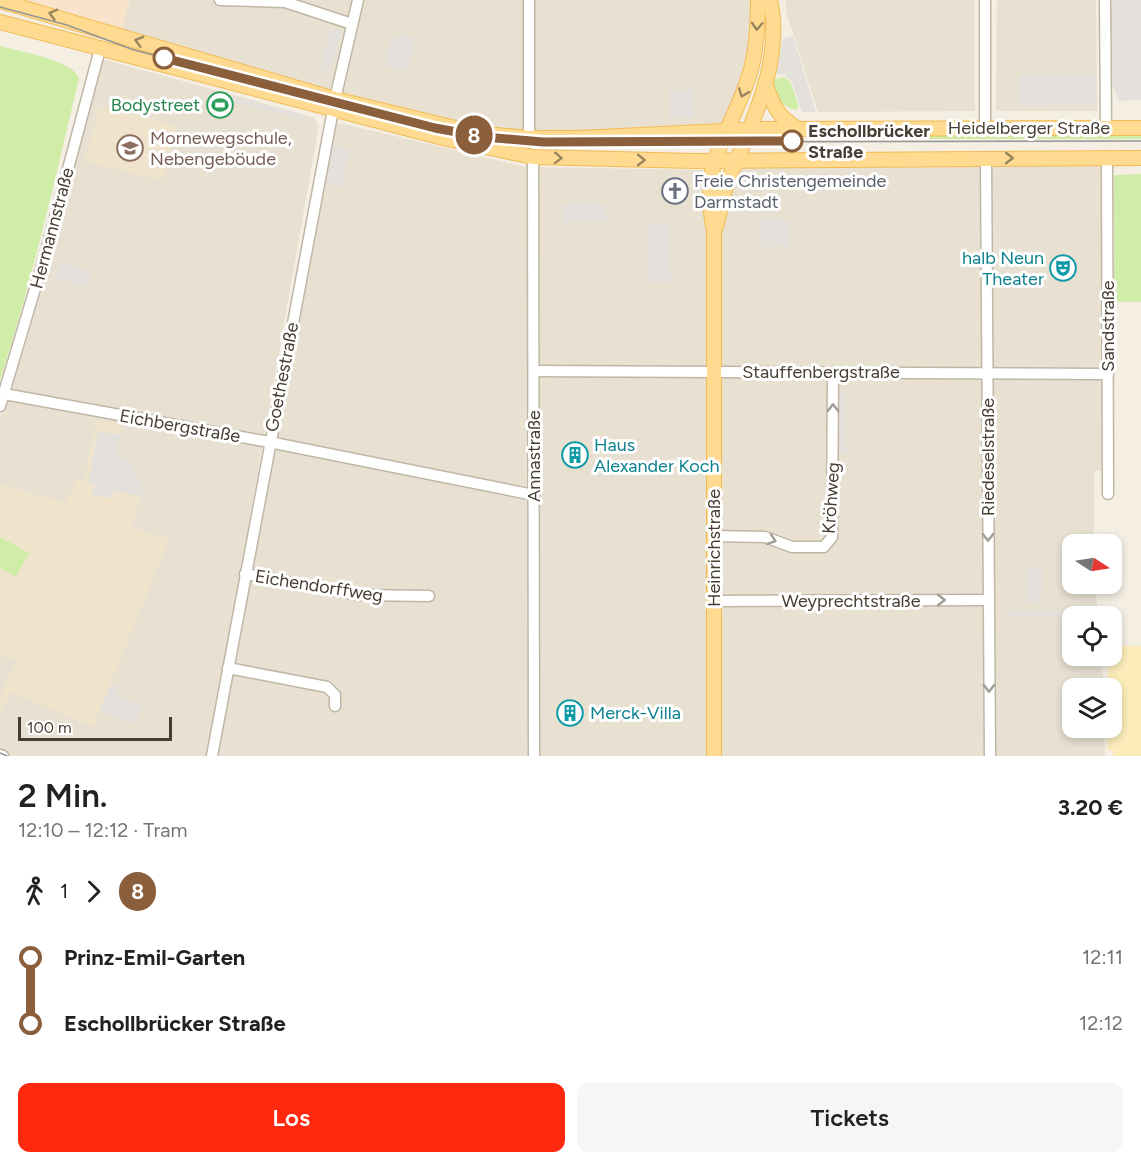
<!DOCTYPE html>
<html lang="de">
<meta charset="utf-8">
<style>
body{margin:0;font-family:Figtree,sans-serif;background:#f6f6f6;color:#222;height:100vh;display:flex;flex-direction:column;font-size:22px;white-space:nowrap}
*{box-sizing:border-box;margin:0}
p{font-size:20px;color:#767676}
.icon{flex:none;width:33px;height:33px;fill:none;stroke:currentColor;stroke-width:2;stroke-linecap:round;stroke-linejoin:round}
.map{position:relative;height:756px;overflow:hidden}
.drawer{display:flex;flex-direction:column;background:#fff;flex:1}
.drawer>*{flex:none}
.badge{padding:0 12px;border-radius:20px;font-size:21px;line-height:39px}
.needle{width:39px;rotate:102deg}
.fabs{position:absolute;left:1062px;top:534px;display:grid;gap:12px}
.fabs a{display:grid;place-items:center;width:60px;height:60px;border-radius:12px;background:#fff;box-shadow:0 3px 9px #0003;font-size:30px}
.scale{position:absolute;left:18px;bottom:15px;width:154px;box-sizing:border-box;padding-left:6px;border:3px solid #463e33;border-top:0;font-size:16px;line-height:21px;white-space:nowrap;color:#463e33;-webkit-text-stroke:4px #fff;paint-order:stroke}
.map>.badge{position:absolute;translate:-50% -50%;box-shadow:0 0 0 3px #fff}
.legs{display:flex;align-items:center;gap:9px;height:66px;padding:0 18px;font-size:20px}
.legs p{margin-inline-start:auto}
.head{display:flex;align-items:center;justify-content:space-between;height:102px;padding:0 18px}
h1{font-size:33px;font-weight:600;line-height:45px}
.action{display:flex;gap:12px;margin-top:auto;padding:12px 18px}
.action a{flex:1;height:69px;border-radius:12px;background:#ff290f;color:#fff;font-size:24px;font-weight:600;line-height:69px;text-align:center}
.action a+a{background:#f6f6f6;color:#222}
ul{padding:0 18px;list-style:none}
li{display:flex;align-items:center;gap:21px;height:66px;font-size:22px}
li i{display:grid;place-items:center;width:9px;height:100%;margin:0 8px;background:currentColor}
li i::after{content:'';width:15px;height:15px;margin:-8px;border:4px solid;border-radius:50%;background:#fff}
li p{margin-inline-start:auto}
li:first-child i{background:linear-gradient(#0000 50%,currentColor 0)}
li:last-child i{background:linear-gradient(currentColor 50%,#0000 0)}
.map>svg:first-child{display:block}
</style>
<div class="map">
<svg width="1141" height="756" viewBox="0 0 1141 756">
<rect width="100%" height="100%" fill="#f4eee3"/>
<g fill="#e8e0d1">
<polygon points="130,0 758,0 758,31 724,129 476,133 348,93 335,99 120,36"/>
<polygon points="786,0 975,0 975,111 818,112 786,11"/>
<polygon points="997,0 1096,0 1097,111 996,111"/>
<polygon points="102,59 306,115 313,117 319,125 208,756 0,756 0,417 31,318"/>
<polygon points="335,122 526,167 706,170 709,227 708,756 216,756"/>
<polygon points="1107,157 1108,469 1094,471 1094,544 1072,544 1072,584 1094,584 1099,616 1072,616 1072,656 1102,656 1103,688 1072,688 1072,728 1104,728 1105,756 714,756 714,232 738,160"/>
</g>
<polygon fill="#f9e4cb" points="0,0 130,0 120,36"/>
<g fill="#efe3cb">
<polygon points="99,106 177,126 164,181 85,161"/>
<polygon points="96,420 122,424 117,456 126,458 144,490 131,527 169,539 93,727 11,692 0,715 0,697 16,661 0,654 0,484 66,503 77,479 84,481"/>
</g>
<g fill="#d0eda7">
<path d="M0,46c18,5 72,14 79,32 -24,102 -47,203 -79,302z"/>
<path d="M785,77l6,6 8,24 -3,3c-15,-4 -19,-11 -24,-25l3,-6z"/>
<polygon points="848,135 1141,136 1141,139 848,139"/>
<polygon points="1141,174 1141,302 1114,302 1114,175"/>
<polygon points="0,537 29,553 16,577 0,568"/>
</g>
<polygon fill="#fdecba" points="1113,646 1141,646 1141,756 1113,756 1113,750 1108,750 1108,728 1112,728 1112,688 1108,688 1108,657 1113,657"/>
<g fill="#e4e1dd">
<polygon points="1108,0 1111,0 1112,17 1112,0 1141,0 1141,100 1119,101 1112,84 1109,84"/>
<polygon points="331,28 341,30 330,72 320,70"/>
<polygon points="398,34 415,39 407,69 384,66 391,38 396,39"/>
<polygon points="793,36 816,112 802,112 792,82 785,75 776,74 783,39"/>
<polygon points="1095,74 1096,105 1020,106 1019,75"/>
<polygon points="690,86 694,87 693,117 670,118 670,87 683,93 688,91"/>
<polygon points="217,93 306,115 305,120 216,98"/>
<polygon points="332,146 349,149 342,187 325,184"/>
<polygon points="563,204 607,205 606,222 562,222"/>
<polygon points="761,220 789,220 790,246 761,247"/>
<polygon points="669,223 671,282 649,283 647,224"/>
<polygon points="59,263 91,271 87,286 55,278"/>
<polygon points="836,393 846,393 846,453 837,453"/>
<polygon points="98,431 120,435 117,456 126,458 144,490 141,497 114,490 112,498 92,495 95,484 88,483"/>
<polygon points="1026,569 1042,569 1041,603 1026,603"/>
<polygon points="1007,610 1068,610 1068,616 1007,617"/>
<polygon points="111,684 119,688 116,695 126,701 142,704 135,724 100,711"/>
</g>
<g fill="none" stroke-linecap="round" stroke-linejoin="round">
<g stroke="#c0b6a5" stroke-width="13">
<g id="minor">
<polyline points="220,0 285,2 352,24"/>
<polyline points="1105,0 1106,128"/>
<polyline points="985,128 985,0"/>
<polyline points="529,138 529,0"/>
<polyline points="533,157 534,756"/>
<polyline points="1107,157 1108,494"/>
<polyline points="986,158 990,756"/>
<polyline points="534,371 1108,374"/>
<polyline points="4,394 269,442 534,495"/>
<polyline points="0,406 45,255 100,49"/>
<polyline points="714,536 765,537 792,547 824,547 832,537 833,372"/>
<polyline points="245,574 359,595 429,596"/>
<polyline points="714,601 989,600"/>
<polyline points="228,668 327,687 335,695 335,706"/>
<polyline points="0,755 3,756"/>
<polyline points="212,756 335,99 358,0"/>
</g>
</g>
<g stroke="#f1bb54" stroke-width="16">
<g id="major">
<polyline points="0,1 335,99 476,133 529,138 579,138 764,129 1141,128"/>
<polyline points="0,22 447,139 533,157 694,161 1141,158"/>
<path d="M765,83c8,21 12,34 32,45"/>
<path d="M716,227c4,-16 7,-34 13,-49 23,-55 55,-118 41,-178"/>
<path d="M714,756v-524c-15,-75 16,-94 36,-159 7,-24 8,-48 8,-73"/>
</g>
</g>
<use href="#minor" stroke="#fff" stroke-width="10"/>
<use href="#major" stroke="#ffdb91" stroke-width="14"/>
<g stroke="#959595" stroke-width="1.5">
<path d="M0,7l67,18 67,25 301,78c48,9 94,14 143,14l563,-1"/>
<polyline points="0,753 7,756"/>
</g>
</g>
<defs><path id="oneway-chevron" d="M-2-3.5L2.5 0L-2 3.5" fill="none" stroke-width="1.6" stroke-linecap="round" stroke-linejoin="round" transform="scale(1.5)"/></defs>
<g stroke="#99855d">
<use href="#oneway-chevron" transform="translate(53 14) rotate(-165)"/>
<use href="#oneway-chevron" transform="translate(757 26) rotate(93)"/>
<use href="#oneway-chevron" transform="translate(139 41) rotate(-164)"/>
<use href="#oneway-chevron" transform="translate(743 93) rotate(111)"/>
<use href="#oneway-chevron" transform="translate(558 158) rotate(2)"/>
<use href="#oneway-chevron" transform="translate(1009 158)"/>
<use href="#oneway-chevron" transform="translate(641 160) rotate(1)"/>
</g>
<g stroke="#a29e99">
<use href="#oneway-chevron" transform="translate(833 408) rotate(-90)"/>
<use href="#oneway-chevron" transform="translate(988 537) rotate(90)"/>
<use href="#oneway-chevron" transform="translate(772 540) rotate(19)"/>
<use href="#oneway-chevron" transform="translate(941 600)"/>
<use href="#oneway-chevron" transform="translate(989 688) rotate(90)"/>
</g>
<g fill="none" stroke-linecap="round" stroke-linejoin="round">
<g stroke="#fff" stroke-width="14">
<polyline id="line-1" points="164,58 435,128 484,137 543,142 792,141"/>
</g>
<use href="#line-1" stroke="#8b5e3c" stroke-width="9"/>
</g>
<defs>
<g id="stadium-ring" transform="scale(1.35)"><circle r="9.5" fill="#fff" stroke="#2e9e5b" stroke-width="1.5"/><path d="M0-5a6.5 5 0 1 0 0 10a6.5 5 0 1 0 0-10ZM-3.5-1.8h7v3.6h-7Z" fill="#2e9e5b"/></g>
<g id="school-ring" transform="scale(1.35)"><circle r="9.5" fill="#fff" stroke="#8d6e63" stroke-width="1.5"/><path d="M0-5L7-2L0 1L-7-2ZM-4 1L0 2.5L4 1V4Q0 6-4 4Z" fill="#8d6e63"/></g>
<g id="church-ring" transform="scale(1.35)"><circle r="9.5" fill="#fff" stroke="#6b7280" stroke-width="1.5"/><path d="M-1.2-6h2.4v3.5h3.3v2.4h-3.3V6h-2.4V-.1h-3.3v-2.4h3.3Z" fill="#6b7280"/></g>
<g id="theatre-ring" transform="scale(1.35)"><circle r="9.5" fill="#fff" stroke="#0f9aa8" stroke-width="1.5"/><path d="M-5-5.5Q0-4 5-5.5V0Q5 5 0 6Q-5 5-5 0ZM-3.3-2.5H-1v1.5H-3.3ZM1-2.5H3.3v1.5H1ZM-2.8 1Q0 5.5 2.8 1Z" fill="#0f9aa8"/></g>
<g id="building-ring" transform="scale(1.35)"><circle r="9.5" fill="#fff" stroke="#0f9aa8" stroke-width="1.5"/><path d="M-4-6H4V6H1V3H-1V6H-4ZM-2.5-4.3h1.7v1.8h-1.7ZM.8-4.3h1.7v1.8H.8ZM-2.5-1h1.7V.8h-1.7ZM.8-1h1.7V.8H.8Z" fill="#0f9aa8"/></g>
</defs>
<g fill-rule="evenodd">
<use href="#stadium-ring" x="220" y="105"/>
<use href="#school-ring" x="130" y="148"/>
<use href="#church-ring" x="675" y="191"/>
<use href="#theatre-ring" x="1063" y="268"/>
<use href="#building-ring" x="575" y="455"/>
<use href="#building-ring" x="570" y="713"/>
</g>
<g fill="#fff" stroke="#8b5e3c" stroke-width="3">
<circle cx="164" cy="58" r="10"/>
<circle cx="792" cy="141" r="10"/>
</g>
<g text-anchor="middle" stroke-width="6" stroke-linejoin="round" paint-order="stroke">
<g font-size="18" fill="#27864d" stroke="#fff" text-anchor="end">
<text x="200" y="111">Bodystreet</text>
</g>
<g font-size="18" fill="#463e33" stroke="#fff">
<text x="1029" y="134">Heidelberger Straße</text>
<text transform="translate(52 228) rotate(-75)" y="6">Hermannstraße</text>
<text transform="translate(1108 326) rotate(-90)" y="6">Sandstraße</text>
<text x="821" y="378">Stauffenbergstraße</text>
<text transform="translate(282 377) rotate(-79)" y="6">Goethestraße</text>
<text transform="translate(180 426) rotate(10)" y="6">Eichbergstraße</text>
<text transform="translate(534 456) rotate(-90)" y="6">Annastraße</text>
<text transform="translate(988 457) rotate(-90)" y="6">Riedeselstraße</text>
<text transform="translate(831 498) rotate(-86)" y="6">Kröhweg</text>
<text transform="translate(714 548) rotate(-90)" y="6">Heinrichstraße</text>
<text transform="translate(319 586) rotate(9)" y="6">Eichendorffweg</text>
<text x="851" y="607">Weyprechtstraße</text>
</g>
<g font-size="18" font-weight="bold" fill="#463e33" stroke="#fff" text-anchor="start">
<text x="808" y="137">Eschollbrücker<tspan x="808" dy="21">Straße</tspan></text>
</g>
<g font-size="18" fill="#785e54" stroke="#fff" text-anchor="start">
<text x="150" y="144">Mornewegschule,<tspan x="150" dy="21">Nebengeböude</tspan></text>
</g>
<g font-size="18" fill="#5b616d" stroke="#fff" text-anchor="start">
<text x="694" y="187">Freie Christengemeinde<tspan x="694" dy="21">Darmstadt</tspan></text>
</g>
<g font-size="18" fill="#0d838f" stroke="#fff" text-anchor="start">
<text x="1044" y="264" text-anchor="end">halb Neun<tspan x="1044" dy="21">Theater</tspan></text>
<text x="594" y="451">Haus<tspan x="594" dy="21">Alexander Koch</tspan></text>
<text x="590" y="719">Merck-Villa</text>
</g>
</g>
</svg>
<div class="fabs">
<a><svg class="needle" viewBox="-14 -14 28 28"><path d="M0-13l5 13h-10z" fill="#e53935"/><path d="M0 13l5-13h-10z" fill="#767676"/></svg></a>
<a><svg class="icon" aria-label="locate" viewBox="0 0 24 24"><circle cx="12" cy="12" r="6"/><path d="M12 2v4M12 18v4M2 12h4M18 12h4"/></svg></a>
<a><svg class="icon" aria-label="layers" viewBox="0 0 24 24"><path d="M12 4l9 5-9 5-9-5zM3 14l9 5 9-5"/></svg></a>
</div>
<div class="scale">100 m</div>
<b class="badge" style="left:474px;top:135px;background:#8b5e3c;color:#fff">8</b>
</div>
<section class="drawer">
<div class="head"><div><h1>2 Min.</h1><p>12:10 – 12:12 · Tram</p></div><b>3.20 €</b></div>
<div class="legs"><svg class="icon" aria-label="walk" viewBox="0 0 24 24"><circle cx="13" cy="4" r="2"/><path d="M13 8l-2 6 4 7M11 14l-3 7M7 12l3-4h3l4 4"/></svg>1<svg class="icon" aria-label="forward" viewBox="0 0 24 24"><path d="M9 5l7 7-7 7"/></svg><b class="badge" style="background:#8b5e3c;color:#fff">8</b></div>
<ul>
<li><i style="color:#8b5e3c"></i><b>Prinz-Emil-Garten</b><p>12:11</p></li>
<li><i style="color:#8b5e3c"></i><b>Eschollbrücker Straße</b><p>12:12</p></li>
</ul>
<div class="action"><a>Los</a><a>Tickets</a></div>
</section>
